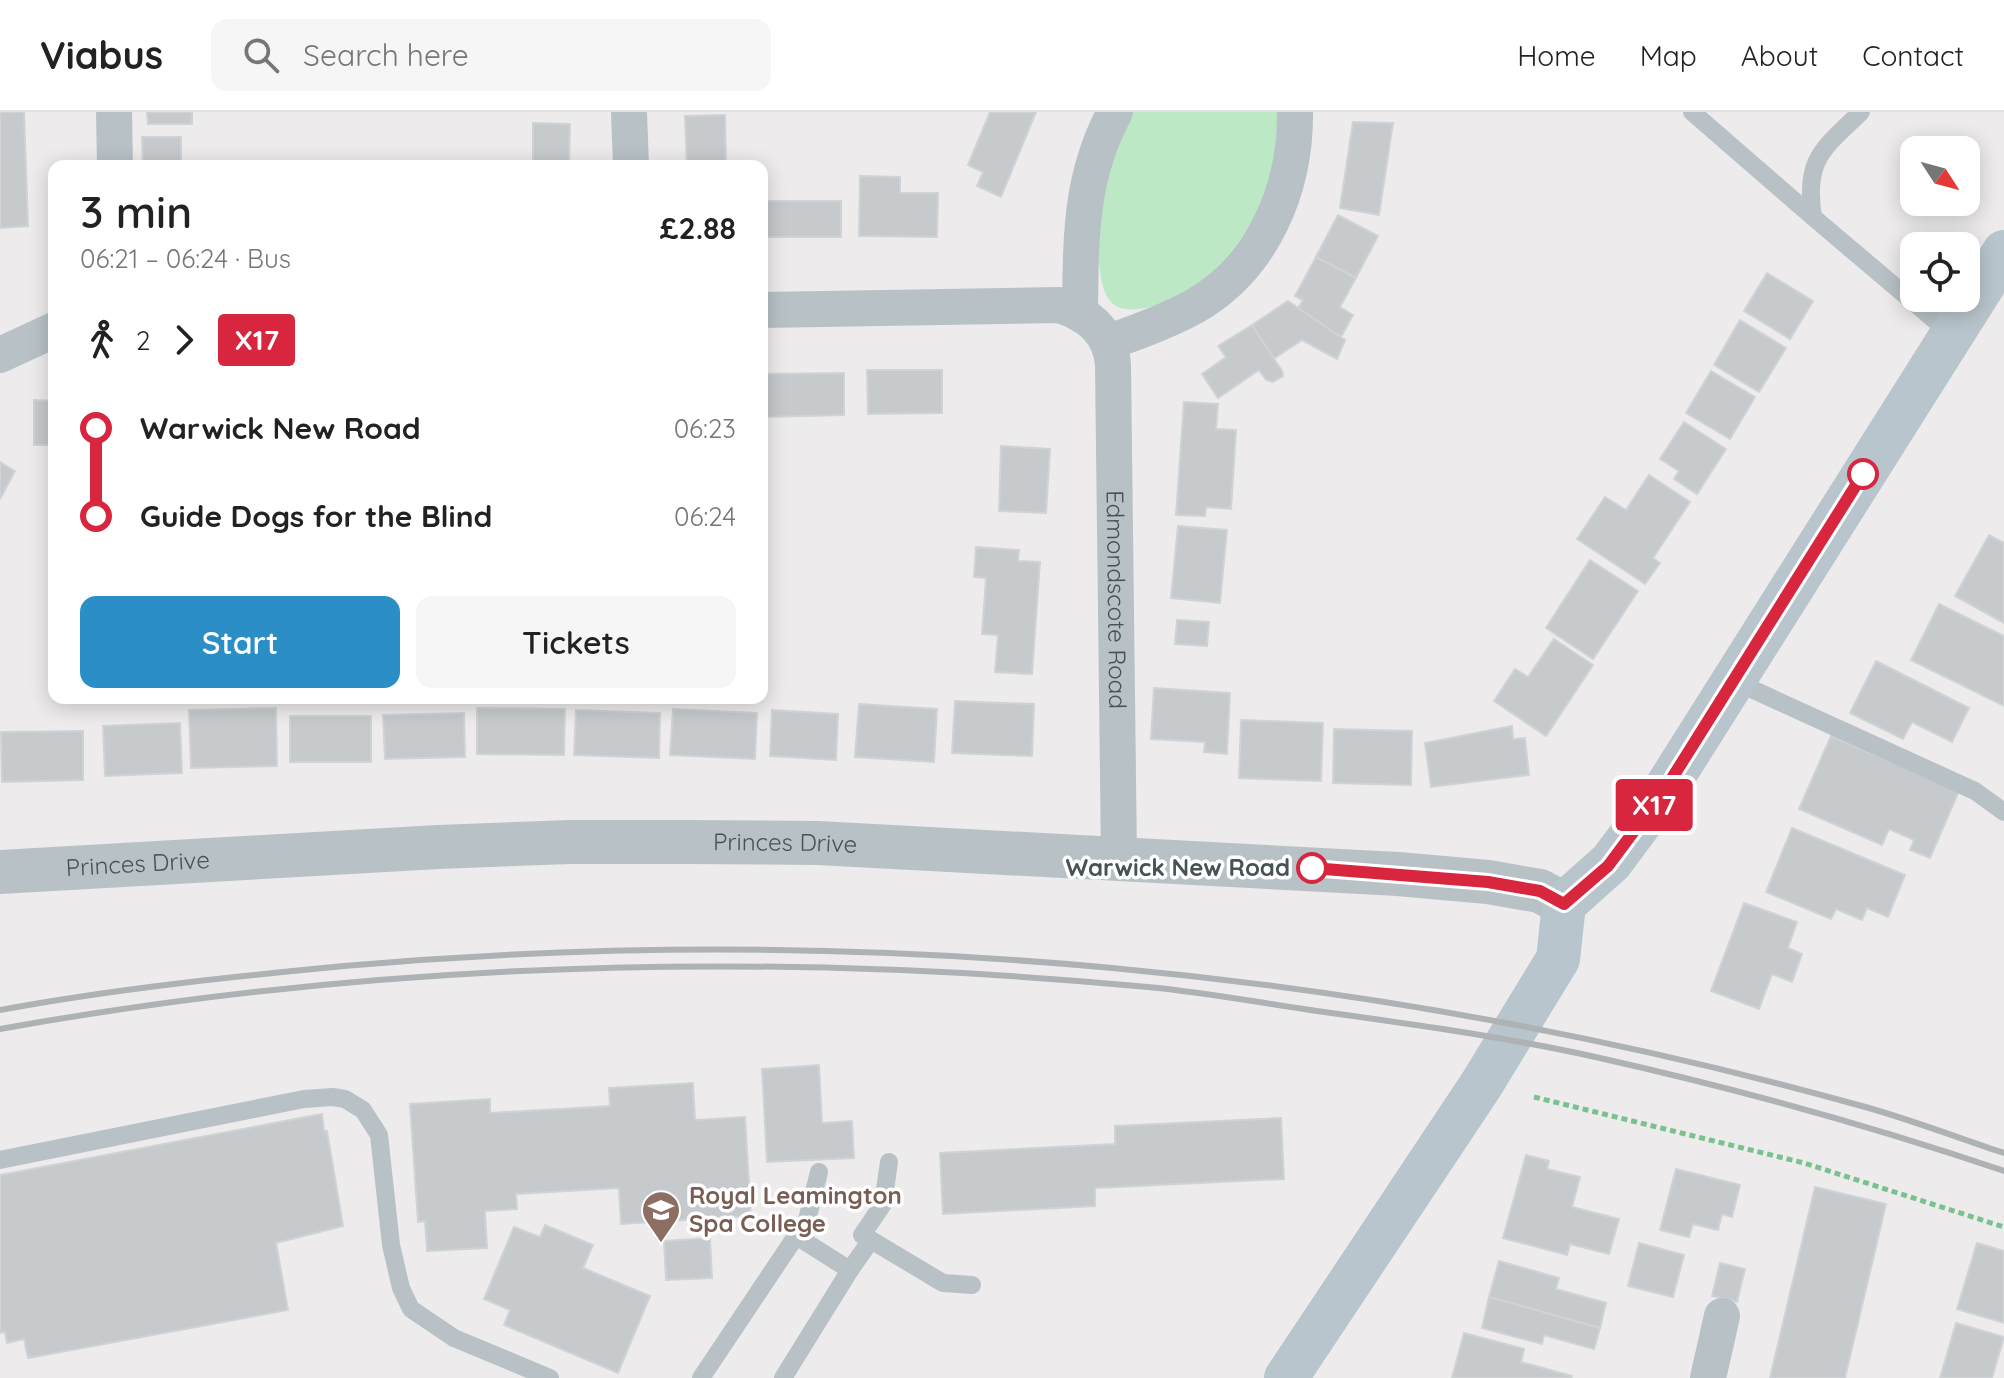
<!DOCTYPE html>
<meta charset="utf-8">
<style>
body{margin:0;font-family:Quicksand,sans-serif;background:#f6f6f6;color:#222;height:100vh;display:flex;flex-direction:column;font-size:30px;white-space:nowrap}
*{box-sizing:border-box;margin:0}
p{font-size:26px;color:#767676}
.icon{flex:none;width:44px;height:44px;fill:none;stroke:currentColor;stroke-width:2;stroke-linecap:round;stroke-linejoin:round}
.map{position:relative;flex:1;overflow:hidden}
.sheet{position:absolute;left:48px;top:48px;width:720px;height:544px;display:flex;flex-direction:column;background:#fff;border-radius:16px;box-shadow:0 4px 20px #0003}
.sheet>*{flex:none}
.badge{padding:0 16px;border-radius:6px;font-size:28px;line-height:52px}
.needle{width:52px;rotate:126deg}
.buttons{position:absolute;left:1900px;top:24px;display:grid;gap:16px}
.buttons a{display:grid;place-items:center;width:80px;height:80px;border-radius:16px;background:#fff;box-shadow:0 4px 20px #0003;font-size:40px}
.map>.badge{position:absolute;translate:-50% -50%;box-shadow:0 0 0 4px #fff}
.legs{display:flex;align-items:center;gap:12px;height:88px;padding:0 32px;font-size:26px}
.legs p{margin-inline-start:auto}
.overview{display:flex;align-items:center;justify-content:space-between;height:136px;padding:0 32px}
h1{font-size:44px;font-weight:600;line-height:60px}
.cta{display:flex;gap:16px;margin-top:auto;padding:16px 32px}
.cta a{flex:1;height:92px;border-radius:16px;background:#2c8ec7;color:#fff;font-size:32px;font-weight:600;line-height:92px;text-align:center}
.cta a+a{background:#f6f6f6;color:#222}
ul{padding:0 32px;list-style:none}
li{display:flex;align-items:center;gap:28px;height:88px;font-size:30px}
li i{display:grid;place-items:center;width:12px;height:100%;margin:0 10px;background:currentColor}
li i::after{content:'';width:20px;height:20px;margin:-10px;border:6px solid;border-radius:50%;background:#fff}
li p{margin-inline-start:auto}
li:first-child i{background:linear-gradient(#0000 50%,currentColor 0)}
li:last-child i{background:linear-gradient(currentColor 50%,#0000 0)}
header{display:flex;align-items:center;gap:48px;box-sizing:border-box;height:112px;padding:0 40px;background:#fff;border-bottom:2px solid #e0e0e0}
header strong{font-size:38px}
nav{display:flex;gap:44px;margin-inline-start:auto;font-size:28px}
.search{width:560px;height:72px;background:#f6f6f6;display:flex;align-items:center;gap:20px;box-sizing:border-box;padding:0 28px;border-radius:16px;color:#767676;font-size:30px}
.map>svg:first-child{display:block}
</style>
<header>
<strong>Viabus</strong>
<div class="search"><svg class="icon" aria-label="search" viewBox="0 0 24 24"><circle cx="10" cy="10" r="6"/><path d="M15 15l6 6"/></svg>Search here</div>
<nav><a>Home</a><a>Map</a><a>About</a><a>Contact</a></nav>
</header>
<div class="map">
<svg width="2004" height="1266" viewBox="0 0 2004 1266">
<rect width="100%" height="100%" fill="#eeebec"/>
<path fill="#bde8c6" d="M1132,0h146c-1,18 1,38 -3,55 -2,10 -8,20 -11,29 -21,50 -59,96 -114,111 -13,3 -31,5 -40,-6 -17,-20 -12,-90 -7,-114 6,-25 19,-51 29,-75z"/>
<g fill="#c6cacd" stroke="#d0d3d6" stroke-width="2">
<polygon points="0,0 24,0 28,114 0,116"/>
<polygon points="147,0 192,0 192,12 148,12"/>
<polygon points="990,0 1036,0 1001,85 977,74 983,60 968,53"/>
<polygon points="725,3 726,54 687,54 685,4"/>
<polygon points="1353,10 1393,11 1379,103 1340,96"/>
<polygon points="533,11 570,12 569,54 533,54"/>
<polygon points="142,25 181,25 181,54 143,54"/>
<polygon points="860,64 900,65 900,81 938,81 937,125 859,124"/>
<rect x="762" y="89" width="79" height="36"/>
<polygon points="1338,103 1378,124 1356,166 1316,145"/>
<polygon points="1316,145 1356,166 1340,195 1353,203 1341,225 1298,196 1303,188 1295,184"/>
<polygon points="1767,161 1813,189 1790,227 1744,199"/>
<polygon points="1288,189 1345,228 1337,247 1302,228 1273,247 1252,213"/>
<polygon points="1740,208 1786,236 1759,280 1714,253"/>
<polygon points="1252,213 1282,259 1283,264 1273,270 1266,268 1259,258 1218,286 1202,262 1226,245 1218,234"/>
<polygon points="867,258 942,258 942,301 868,302"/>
<polygon points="1711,259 1755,285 1730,327 1686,301"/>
<polygon points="844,261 844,303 762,305 762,262"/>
<polygon points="34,288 54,289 54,333 34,333"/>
<polygon points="1184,290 1218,292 1216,317 1236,318 1231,397 1206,395 1205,404 1176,403"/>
<polygon points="1684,310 1726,337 1697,382 1674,367 1679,359 1660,347"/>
<polygon points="1001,334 1050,337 1046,401 999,399"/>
<polygon points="0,350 15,359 0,387"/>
<polygon points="1649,363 1690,390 1653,446 1660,451 1645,472 1577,427 1605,385 1626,398"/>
<polygon points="1178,414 1227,418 1220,491 1171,486"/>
<polygon points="1989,423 2004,431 2004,511 1955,484"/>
<polygon points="976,435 1019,438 1018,449 1040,450 1032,562 995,560 998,523 982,522 986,466 974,465"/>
<polygon points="1590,448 1638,479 1593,547 1546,516"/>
<polygon points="1939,492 2004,524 2004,594 1911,548"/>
<polygon points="1177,508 1209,510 1207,534 1175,532"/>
<polygon points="1554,527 1593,553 1546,624 1494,589 1515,557 1528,565"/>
<polygon points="1876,549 1969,596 1952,630 1912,610 1903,627 1850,601"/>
<polygon points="1154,576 1230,581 1227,642 1204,640 1205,630 1151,627"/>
<polygon points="955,589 1034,592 1032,644 952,641"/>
<polygon points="859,592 937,597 934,650 855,645"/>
<polygon points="276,596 277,654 191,656 189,598"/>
<polygon points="477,596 565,597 564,643 477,642"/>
<polygon points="673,597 757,601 755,647 670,643"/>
<polygon points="576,598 660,601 659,646 574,643"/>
<polygon points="772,598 838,602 836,648 770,644"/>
<polygon points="464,601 465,645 385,647 383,603"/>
<rect x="290" y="604" width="81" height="46"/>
<polygon points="1241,608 1323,611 1321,669 1239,666"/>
<polygon points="180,611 182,661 105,664 103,614"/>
<polygon points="1512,614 1513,627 1525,626 1529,663 1431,675 1425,631"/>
<polygon points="1334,617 1412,619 1411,673 1333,671"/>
<polygon points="83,619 83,668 2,670 1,620"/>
<polygon points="1831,624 1959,679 1930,746 1910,738 1914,728 1889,717 1882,733 1799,697"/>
<polygon points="1792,716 1905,763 1888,805 1867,796 1862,808 1836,797 1831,807 1766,780"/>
<polygon points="1744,791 1797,810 1788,836 1802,842 1792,870 1772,862 1759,897 1711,879"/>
<polygon points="819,953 822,1011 852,1009 854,1046 767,1050 762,957"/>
<polygon points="693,971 695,1008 745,1005 751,1104 621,1112 619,1076 516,1082 517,1097 485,1099 487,1136 427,1139 425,1109 418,1110 410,992 490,987 490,1001 610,994 609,976"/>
<polygon points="322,1002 324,1019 327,1019 343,1114 276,1131 288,1198 28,1246 24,1227 7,1231 5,1220 0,1221 0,1063"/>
<polygon points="1281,1006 1284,1067 1095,1076 1095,1094 943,1102 940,1041 1115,1032 1115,1014"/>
<polygon points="1526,1043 1549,1049 1547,1057 1580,1065 1572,1095 1619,1107 1609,1142 1570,1132 1567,1143 1503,1126"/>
<polygon points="1676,1057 1740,1073 1732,1105 1722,1102 1718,1118 1693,1112 1689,1125 1660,1118"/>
<polygon points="1815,1075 1886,1092 1845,1266 1770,1266"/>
<polygon points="545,1113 593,1133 583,1156 650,1184 618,1261 504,1213 510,1198 484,1187 514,1115 540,1125"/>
<polygon points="710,1126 712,1166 666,1168 664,1129"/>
<polygon points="1639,1131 1684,1143 1673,1185 1628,1174"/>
<polygon points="1977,1131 2004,1139 2004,1211 1957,1197"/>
<polygon points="1499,1149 1559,1166 1556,1177 1606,1191 1600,1216 1489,1185"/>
<polygon points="1720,1151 1745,1157 1737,1190 1712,1184"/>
<polygon points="1489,1185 1600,1216 1594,1237 1544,1223 1542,1232 1482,1216"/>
<polygon points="1956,1211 2004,1225 1992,1266 1940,1266"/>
<polygon points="1464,1221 1524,1237 1521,1250 1572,1264 1571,1266 1452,1266"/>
</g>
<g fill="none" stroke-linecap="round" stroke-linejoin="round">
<polyline stroke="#79c290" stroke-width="5" stroke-dasharray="6 4" stroke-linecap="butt" points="1534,985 1804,1051 2004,1115"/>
<g stroke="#b8c2c6" stroke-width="18">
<polyline points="1692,0 1813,105"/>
<path d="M1861,0c-38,37 -57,47 -48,105l138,117"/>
<polyline points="1734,569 1975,679 2004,700"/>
<polyline points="0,1048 304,987 333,985 345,987 363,998 379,1023 391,1133 401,1176 411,1197 454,1226 550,1266"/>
<polyline points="796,1124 807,1108 819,1060"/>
<polyline points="871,1128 943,1171 972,1173"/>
<polyline points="850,1158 871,1128 862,1123 883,1092 889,1050"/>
<polyline points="701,1266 796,1124 850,1158 783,1266"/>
</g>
<g stroke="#b8c2c6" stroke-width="36">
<polyline points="114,0 115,54"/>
<polyline points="629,0 631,54"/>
<path id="s1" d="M762,198l297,-5c30,9 52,28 54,60l6,494"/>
<path d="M1080,202c1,-73 -1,-136 35,-202"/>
<path d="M1109,230c29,-10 59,-21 86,-36 68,-39 101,-118 100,-194"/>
<polyline points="0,243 54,218"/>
<polyline points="1708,1266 1722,1204"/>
</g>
<path stroke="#b8c2c6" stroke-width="44" id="s2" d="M0,760l438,-25 132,-5h116l132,1 580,31 90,8 52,9 24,13"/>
<polyline stroke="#b9c5cc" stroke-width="44" points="1286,1266 1481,973 1558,847 1564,792 1611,750 1664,679 2004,140"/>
<g stroke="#aeb2b5" stroke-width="6">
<path d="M0,898c114,-21 229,-33 344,-44 511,-45 1030,3 1525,142 45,13 90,30 135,45"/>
<path d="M0,917c378,-68 766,-78 1148,-42 54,5 108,15 162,23 94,13 189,26 281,46 139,31 278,69 413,115"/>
</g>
</g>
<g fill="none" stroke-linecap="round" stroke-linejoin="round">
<g stroke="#fff" stroke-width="18">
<polyline id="line-1" points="1312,756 1488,770 1540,779 1564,792 1608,754 1664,679 1863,362"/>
</g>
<use href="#line-1" stroke="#d7263d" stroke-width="12"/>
</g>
<defs>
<g id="university-pin" transform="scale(2)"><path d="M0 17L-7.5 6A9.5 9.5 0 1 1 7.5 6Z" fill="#8d6e63" stroke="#fff"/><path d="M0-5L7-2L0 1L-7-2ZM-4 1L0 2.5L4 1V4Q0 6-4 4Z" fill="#fff"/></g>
</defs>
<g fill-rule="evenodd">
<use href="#university-pin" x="661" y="1098"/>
</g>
<g fill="#fff" stroke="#d7263d" stroke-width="4">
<circle cx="1863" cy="362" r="14"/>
<circle cx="1312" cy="756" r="14"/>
</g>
<g text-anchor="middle" stroke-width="7" stroke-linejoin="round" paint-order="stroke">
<g font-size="24" fill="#465256" stroke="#fff">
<text dy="8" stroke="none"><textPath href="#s1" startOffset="618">Edmondscote Road</textPath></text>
<text dy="8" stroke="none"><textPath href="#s2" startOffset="786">Princes Drive</textPath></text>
<text dy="8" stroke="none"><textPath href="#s2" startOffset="138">Princes Drive</textPath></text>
</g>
<g font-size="24" font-weight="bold" fill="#465256" stroke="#fff" text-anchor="end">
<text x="1290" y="764">Warwick New Road</text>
</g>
<g font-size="24" font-weight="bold" fill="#785e54" stroke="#fff" text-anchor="start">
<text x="689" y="1092">Royal Leamington<tspan x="689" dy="28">Spa College</tspan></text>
</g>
</g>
</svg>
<div class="buttons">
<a><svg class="needle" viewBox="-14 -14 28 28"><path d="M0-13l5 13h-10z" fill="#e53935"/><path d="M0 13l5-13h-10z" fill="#767676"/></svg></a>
<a><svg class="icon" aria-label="locate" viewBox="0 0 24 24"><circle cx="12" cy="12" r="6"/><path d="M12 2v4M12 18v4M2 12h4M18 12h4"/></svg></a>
</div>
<b class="badge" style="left:1654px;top:693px;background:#d7263d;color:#fff">X17</b>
<section class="sheet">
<div class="overview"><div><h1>3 min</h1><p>06:21 – 06:24 · Bus</p></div><b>£2.88</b></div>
<div class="legs"><svg class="icon" aria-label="walk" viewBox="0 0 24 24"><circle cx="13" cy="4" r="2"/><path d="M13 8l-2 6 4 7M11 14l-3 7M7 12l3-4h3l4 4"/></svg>2<svg class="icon" aria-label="forward" viewBox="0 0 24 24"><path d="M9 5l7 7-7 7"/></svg><b class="badge" style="background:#d7263d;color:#fff">X17</b></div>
<ul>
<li><i style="color:#d7263d"></i><b>Warwick New Road</b><p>06:23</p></li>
<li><i style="color:#d7263d"></i><b>Guide Dogs for the Blind</b><p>06:24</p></li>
</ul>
<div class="cta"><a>Start</a><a>Tickets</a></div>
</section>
</div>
